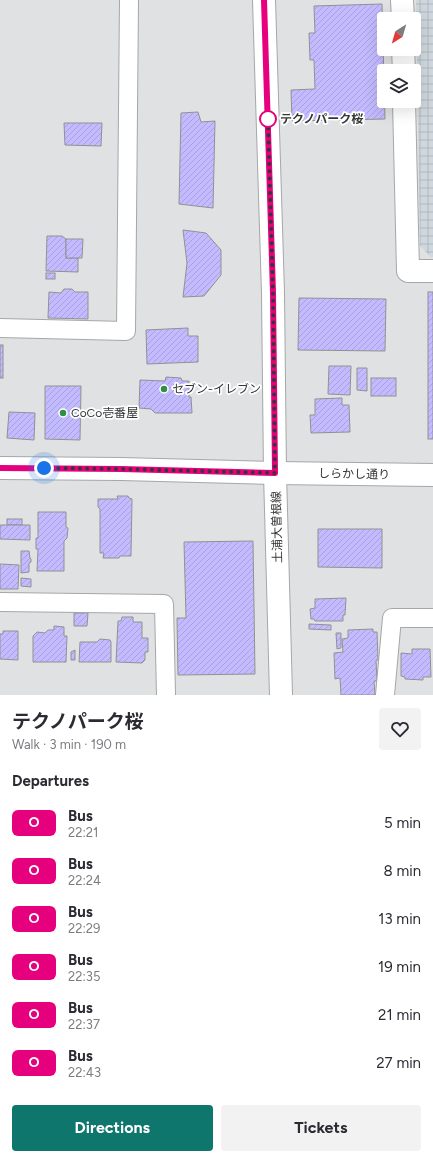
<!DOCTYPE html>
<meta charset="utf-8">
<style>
body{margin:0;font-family:Figtree,"Noto Sans JP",sans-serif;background:#f2f2f3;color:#2b2b33;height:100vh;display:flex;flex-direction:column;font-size:15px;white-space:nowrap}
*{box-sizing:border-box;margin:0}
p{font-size:13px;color:#7c7c81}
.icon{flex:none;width:22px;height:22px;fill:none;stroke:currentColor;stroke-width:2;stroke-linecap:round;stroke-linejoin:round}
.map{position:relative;height:695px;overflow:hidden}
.side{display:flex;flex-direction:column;background:#fff;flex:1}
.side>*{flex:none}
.badge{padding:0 8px;border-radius:6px;font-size:14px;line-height:26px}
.needle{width:26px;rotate:217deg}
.buttons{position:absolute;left:377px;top:12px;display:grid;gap:8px}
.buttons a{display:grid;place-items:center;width:44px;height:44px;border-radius:4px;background:#fff;box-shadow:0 4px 16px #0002;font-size:20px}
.you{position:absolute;width:20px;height:20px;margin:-10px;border:3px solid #fff;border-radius:50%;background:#1a73e8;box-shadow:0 0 0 6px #1a73e833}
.map>.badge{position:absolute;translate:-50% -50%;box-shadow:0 0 0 2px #fff}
h2{padding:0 12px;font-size:15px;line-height:36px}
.round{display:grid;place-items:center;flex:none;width:42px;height:42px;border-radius:4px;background:#f2f2f3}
.head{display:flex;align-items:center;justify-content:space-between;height:68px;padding:0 12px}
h1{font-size:19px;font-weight:700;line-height:30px}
.button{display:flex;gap:8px;margin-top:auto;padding:8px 12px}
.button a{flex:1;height:46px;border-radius:4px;background:#0f766e;color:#fff;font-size:16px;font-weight:700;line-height:46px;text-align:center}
.button a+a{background:#f2f2f3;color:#2b2b33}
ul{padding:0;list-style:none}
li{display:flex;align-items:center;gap:12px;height:48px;padding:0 12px}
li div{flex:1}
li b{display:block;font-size:15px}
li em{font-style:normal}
li .badge{min-width:44px;font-weight:700;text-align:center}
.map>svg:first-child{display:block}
</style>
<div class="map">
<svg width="433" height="695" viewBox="0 0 433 695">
<defs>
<pattern id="industrial-grid" width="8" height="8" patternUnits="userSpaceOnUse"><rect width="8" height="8" fill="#ced7dd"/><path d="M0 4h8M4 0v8" fill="none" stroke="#b2b9be"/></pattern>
<pattern id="building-hatch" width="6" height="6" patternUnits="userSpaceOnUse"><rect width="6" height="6" fill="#c3bbff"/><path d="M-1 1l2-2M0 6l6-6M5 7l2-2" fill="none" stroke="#a8a1db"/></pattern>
</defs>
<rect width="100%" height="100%" fill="#dfe1e2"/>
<polygon fill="url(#industrial-grid)" points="416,0 433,0 433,257 431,257 420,246"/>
<g fill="url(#building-hatch)" stroke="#919193">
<polygon points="382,4 385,119 292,121 291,90 315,89 314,60 310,60 309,33 315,33 314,6"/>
<polygon points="198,112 201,122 215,121 213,208 179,204 181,113"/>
<polygon points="64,123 102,123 101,146 65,145"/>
<polygon points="183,230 206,233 221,250 221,275 204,296 183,297 187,263"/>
<polygon points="47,236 62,236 66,239 66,258 78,258 78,272 46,271"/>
<polygon points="66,239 83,239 82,258 66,258"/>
<rect x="46" y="273" width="9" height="6"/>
<polygon points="64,289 72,289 75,292 88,292 88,319 48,318 49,292 61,293"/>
<rect x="428" y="292" width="5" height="147"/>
<polygon points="299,298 386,299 385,351 298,350"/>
<polygon points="188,328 188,336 198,336 198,362 147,364 146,330"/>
<rect x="0" y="345" width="3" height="33"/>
<polygon points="329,366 351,366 350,395 328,394"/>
<polygon points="357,368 367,368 367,391 357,390"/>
<polygon points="166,377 181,378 182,381 189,381 189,397 191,397 192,413 155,413 151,409 139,408 140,380 165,381"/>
<rect x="371" y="378" width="25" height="18"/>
<polygon points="45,386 81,386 80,440 45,439"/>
<polygon points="342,398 342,405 349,405 350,432 311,433 310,415 315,415 315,399"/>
<polygon points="9,412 35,413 34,440 7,438"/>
<polygon points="117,496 128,496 129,498 132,499 131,556 120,556 119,558 103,558 104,553 100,553 100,509 98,507 98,499 118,499"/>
<polygon points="38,512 66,512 66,527 68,528 67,538 64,541 64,571 37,571 38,549 36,549 36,538 38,538"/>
<rect x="7" y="519" width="15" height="6"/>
<polygon points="0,525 30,525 30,540 0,539"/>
<polygon points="318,529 382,529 382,568 318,567"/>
<polygon points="253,541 255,674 178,675 177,618 186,618 184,542"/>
<polygon points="21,551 29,551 30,558 31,559 31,562 29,563 29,572 21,573"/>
<polygon points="0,564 19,565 18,589 0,589"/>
<polygon points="21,578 31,579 31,587 21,586"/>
<polygon points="346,598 345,615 343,615 343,621 315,621 314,619 311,619 310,609 315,608 315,599"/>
<polygon points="74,613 88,613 87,626 74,626"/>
<polygon points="122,617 133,617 133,622 142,622 142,638 148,638 148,652 145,652 145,660 142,663 116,662 118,621 121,621"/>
<polygon points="309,624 331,625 331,630 309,629"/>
<polygon points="54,626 64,627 64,636 67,636 66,662 33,662 33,636 37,632 45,633 48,630 54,630"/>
<polygon points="373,629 373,632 377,632 378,660 376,660 377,681 374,681 375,695 341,695 340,678 335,679 334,653 343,652 342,639 348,638 348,630"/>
<polygon points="3,631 18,631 18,660 0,659 0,634 3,634"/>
<polygon points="336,633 341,633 341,648 337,649"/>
<polygon points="100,639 110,640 111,642 111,662 79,662 80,642 97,642"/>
<polygon points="412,649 430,649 431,677 423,677 423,680 405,679 405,677 401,676 401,653 412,654"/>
<polygon points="75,650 75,660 71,660 71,652"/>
</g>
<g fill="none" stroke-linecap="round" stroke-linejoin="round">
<g stroke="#a5a7a9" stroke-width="20">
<g id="street">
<polyline points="0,328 126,331 129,0"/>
<polyline points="0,602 164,604 166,695"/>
<polyline points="385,695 392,618 433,618"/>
</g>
</g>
<g stroke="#a5a7a9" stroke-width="24">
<g id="secondary">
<polyline points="264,0 273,293 275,473 281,695"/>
<polyline points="402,0 403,19"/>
<polyline points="403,49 404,71"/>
<polyline points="404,101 408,271 433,271"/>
<polyline points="0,468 121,469 275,473 433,475"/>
</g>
</g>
<use href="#street" stroke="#fff" stroke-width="18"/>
<use href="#secondary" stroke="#fff" stroke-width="22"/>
</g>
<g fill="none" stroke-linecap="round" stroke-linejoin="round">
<g stroke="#fff" stroke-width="9">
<polyline id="line" points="0,468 121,469 275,473 273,293 264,0"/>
</g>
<use href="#line" stroke="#e6007e" stroke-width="6"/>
<polyline stroke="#353636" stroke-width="4" stroke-dasharray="0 7.2" points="44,468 121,469 275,473 273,293 268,119"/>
</g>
<circle fill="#fff" stroke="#e6007e" stroke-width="2" cx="268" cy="119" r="8"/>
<g fill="#318f41" stroke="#fff" stroke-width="1.5">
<circle cx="164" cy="389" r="4"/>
<circle cx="63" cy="413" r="4"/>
</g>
<g text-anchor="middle" stroke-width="3.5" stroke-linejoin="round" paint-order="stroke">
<g font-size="12" font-weight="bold" fill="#353636" stroke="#fff" text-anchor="start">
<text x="280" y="123">テクノパーク桜</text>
</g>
<g font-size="12" fill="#353636" stroke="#fff" text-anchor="start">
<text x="172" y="393">セブン-イレブン</text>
<text x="71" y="417">CoCo壱番屋</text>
</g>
<g font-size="12" fill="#353636" stroke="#fff">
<text transform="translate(354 474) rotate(1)" y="4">しらかし通り</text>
<text transform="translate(277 527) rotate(-91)" y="4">土浦大曽根線</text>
</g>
</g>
</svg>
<div class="buttons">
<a><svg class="needle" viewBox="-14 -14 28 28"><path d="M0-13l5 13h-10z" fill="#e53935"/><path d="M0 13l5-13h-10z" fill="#7c7c81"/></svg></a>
<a><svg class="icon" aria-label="layers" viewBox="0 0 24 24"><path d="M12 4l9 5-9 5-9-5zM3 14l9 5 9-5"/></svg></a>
</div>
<div class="you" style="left:44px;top:468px"></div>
</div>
<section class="side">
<div class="head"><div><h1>テクノパーク桜</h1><p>Walk · 3 min · 190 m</p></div><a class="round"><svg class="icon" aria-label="heart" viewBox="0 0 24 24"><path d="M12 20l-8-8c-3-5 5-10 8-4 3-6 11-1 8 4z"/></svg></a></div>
<h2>Departures</h2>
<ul>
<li><span class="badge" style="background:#e6007e;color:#fff">O</span><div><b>Bus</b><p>22:21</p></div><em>5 min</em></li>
<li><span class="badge" style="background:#e6007e;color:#fff">O</span><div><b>Bus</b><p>22:24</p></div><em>8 min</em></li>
<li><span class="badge" style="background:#e6007e;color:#fff">O</span><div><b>Bus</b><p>22:29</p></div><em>13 min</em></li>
<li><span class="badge" style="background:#e6007e;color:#fff">O</span><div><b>Bus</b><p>22:35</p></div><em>19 min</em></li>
<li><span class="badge" style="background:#e6007e;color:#fff">O</span><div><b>Bus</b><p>22:37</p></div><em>21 min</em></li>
<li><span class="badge" style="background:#e6007e;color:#fff">O</span><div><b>Bus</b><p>22:43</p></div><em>27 min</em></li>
</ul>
<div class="button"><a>Directions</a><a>Tickets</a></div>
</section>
